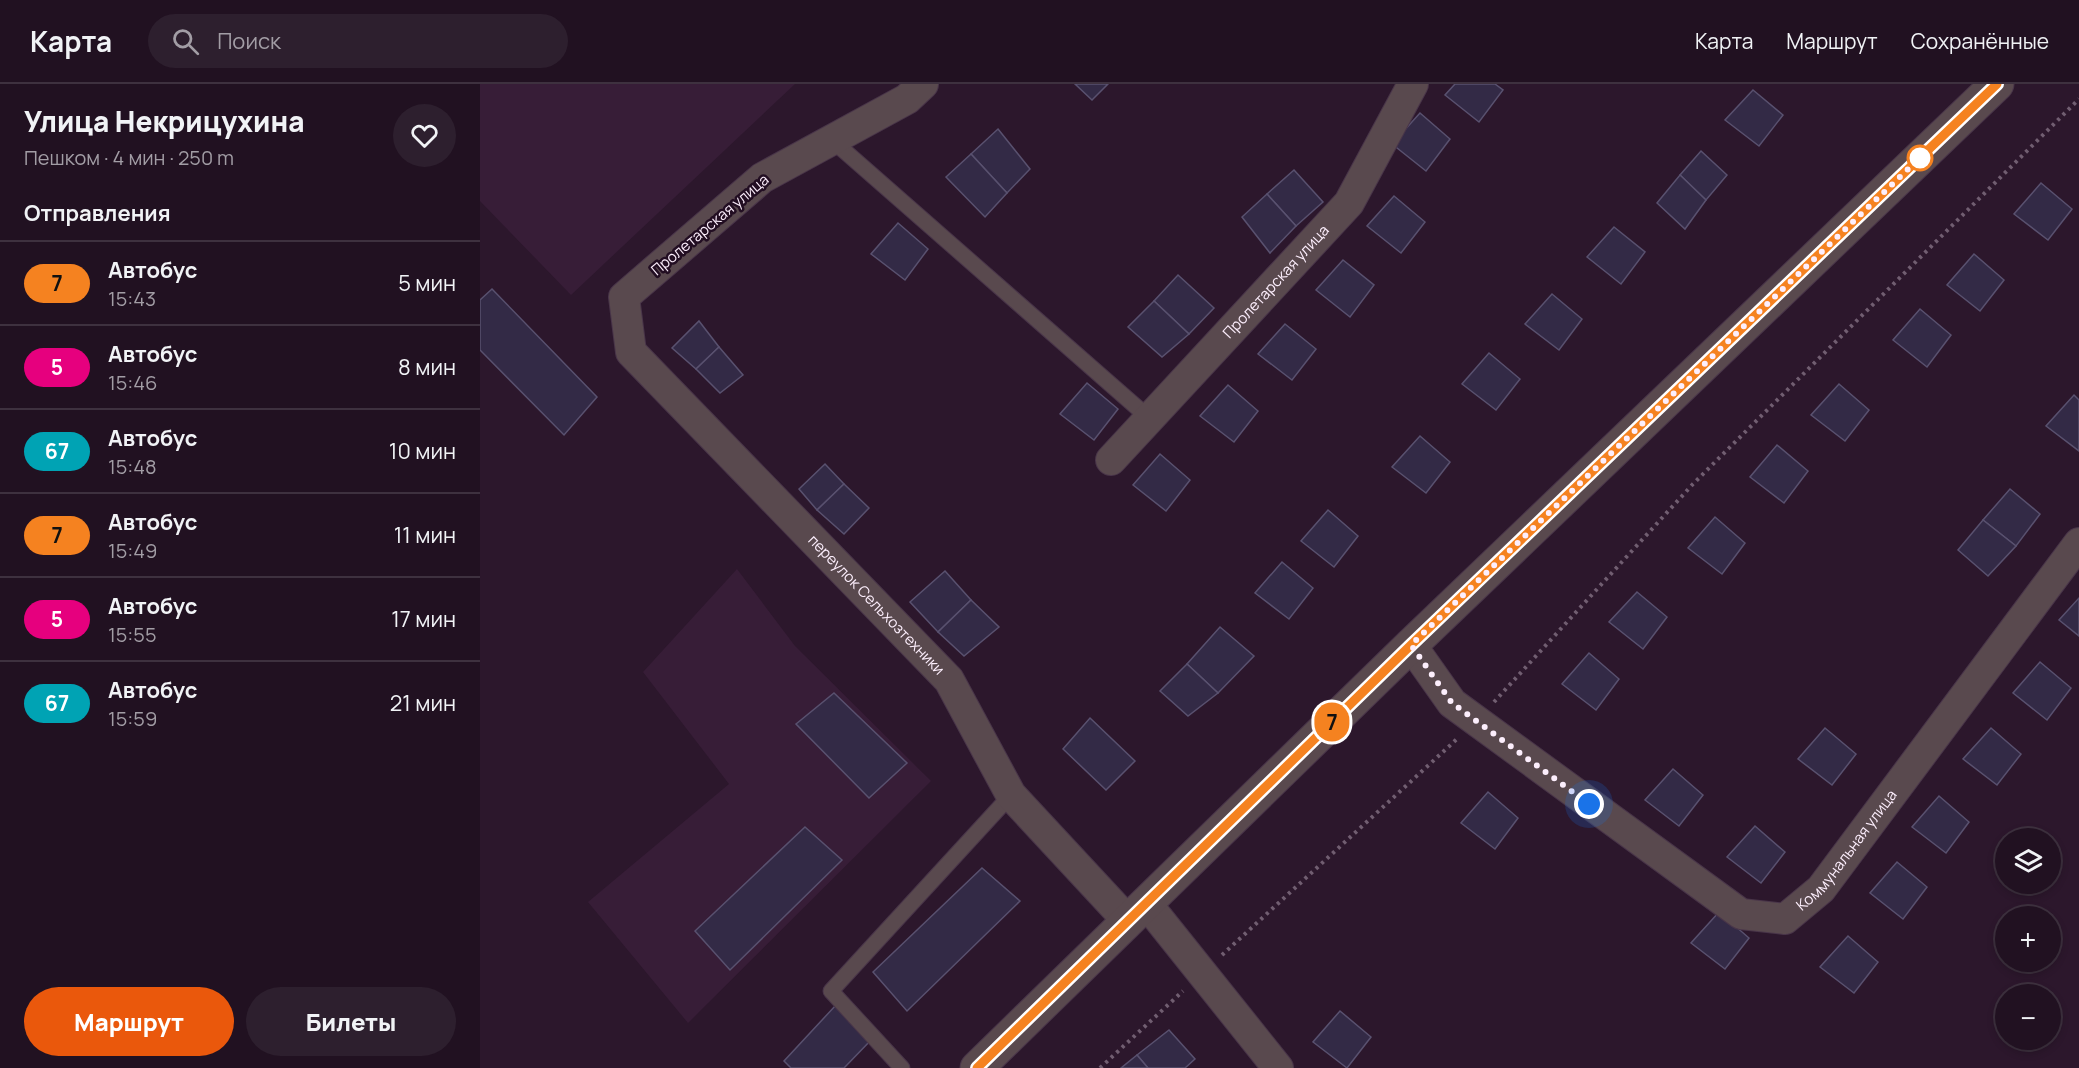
<!DOCTYPE html>
<html lang="ru">
<meta charset="utf-8">
<style>
body{margin:0;font-family:Manrope,sans-serif;background:#2d1f2e;color:#f1f3f6;height:100vh;display:flex;flex-direction:column;font-size:22px;white-space:nowrap}
*{box-sizing:border-box;margin:0}
p{font-size:20px;color:#a29da5}
.icon{flex:none;width:33px;height:33px;fill:none;stroke:currentColor;stroke-width:2;stroke-linecap:round;stroke-linejoin:round}
.map{position:relative;flex:1;overflow:hidden}
.drawer{display:flex;flex-direction:column;background:#211121;width:480px}
.drawer>*{flex:none}
.badge{padding:0 12px;border-radius:20px;font-size:21px;line-height:39px}
.fabs{position:absolute;left:1515px;top:744px;display:grid;gap:12px}
.fabs a{display:grid;place-items:center;width:66px;height:66px;border-radius:50%;background:#211121;box-shadow:0 3px 9px #0003,0 0 0 2px #3e313f;font-size:30px}
.you{position:absolute;width:30px;height:30px;margin:-15px;border:4px solid #fff;border-radius:50%;background:#1a73e8;box-shadow:0 0 0 9px #1a73e833}
.map>.badge{position:absolute;translate:-50% -50%;box-shadow:0 0 0 3px #fff}
h2{padding:0 24px;font-size:22px;line-height:54px}
.round{display:grid;place-items:center;flex:none;width:63px;height:63px;border-radius:32px;background:#2d1f2e}
.overview{display:flex;align-items:center;justify-content:space-between;height:102px;padding:0 24px}
h1{font-size:28px;font-weight:800;line-height:45px}
.button{display:flex;gap:12px;margin-top:auto;padding:12px 24px}
.button a{flex:1;height:69px;border-radius:36px;background:#ea580c;color:#fff;font-size:24px;font-weight:800;line-height:69px;text-align:center}
.button a+a{background:#2d1f2e;color:#f1f3f6}
ul{padding:0;list-style:none}
li{display:flex;align-items:center;gap:18px;height:84px;padding:0 24px;border-top:2px solid #3e313f}
li div{flex:1}
li b{display:block;font-size:22px}
li em{font-style:normal}
li .badge{min-width:66px;font-weight:700;text-align:center}
header{display:flex;align-items:center;gap:36px;box-sizing:border-box;height:84px;padding:0 30px;background:#211121;border-bottom:2px solid #3e313f}
header strong{font-size:28px}
nav{display:flex;gap:33px;margin-inline-start:auto;font-size:21px}
.search{width:420px;height:54px;background:#2d1f2e;display:flex;align-items:center;gap:15px;box-sizing:border-box;padding:0 21px;border-radius:33px;color:#a29da5;font-size:22px}
main{display:flex;flex:1;min-height:0}
.map>svg:first-child{display:block}
</style>
<header>
<strong>Карта</strong>
<div class="search"><svg class="icon" aria-label="search" viewBox="0 0 24 24"><circle cx="10" cy="10" r="6"/><path d="M15 15l6 6"/></svg>Поиск</div>
<nav><a>Карта</a><a>Маршрут</a><a>Сохранённые</a></nav>
</header>
<main>
<section class="drawer">
<div class="overview"><div><h1>Улица Некрицухина</h1><p>Пешком · 4 мин · 250 m</p></div><a class="round"><svg class="icon" aria-label="heart" viewBox="0 0 24 24"><path d="M12 20l-8-8c-3-5 5-10 8-4 3-6 11-1 8 4z"/></svg></a></div>
<h2>Отправления</h2>
<ul>
<li><span class="badge" style="background:#f58220;color:#111">7</span><div><b>Автобус</b><p>15:43</p></div><em>5 мин</em></li>
<li><span class="badge" style="background:#e6007e;color:#fff">5</span><div><b>Автобус</b><p>15:46</p></div><em>8 мин</em></li>
<li><span class="badge" style="background:#00a3b4;color:#fff">67</span><div><b>Автобус</b><p>15:48</p></div><em>10 мин</em></li>
<li><span class="badge" style="background:#f58220;color:#111">7</span><div><b>Автобус</b><p>15:49</p></div><em>11 мин</em></li>
<li><span class="badge" style="background:#e6007e;color:#fff">5</span><div><b>Автобус</b><p>15:55</p></div><em>17 мин</em></li>
<li><span class="badge" style="background:#00a3b4;color:#fff">67</span><div><b>Автобус</b><p>15:59</p></div><em>21 мин</em></li>
</ul>
<div class="button"><a>Маршрут</a><a>Билеты</a></div>
</section>
<div class="map">
<svg width="1599" height="984" viewBox="0 0 1599 984">
<rect width="100%" height="100%" fill="#2c172c"/>
<g fill="#371d37">
<polygon points="0,0 315,0 91,211 0,117"/>
<polygon points="257,485 315,562 451,697 208,939 108,818 249,700 163,588"/>
</g>
<g fill="#332a46" stroke="#59516f" stroke-width="1.5">
<polygon points="595,0 628,0 612,16"/>
<polygon points="975,0 1015,0 1023,6 999,38 965,11"/>
<polygon points="1273,6 1303,31 1279,62 1245,36"/>
<polygon points="940,29 970,55 946,87 912,60"/>
<polygon points="518,45 550,85 527,109 491,70"/>
<polygon points="1221,67 1247,91 1226,116 1200,91"/>
<polygon points="491,70 527,109 505,133 466,93"/>
<polygon points="814,86 843,118 816,142 787,110"/>
<polygon points="1200,91 1226,116 1205,145 1177,119"/>
<polygon points="1561,99 1592,125 1568,156 1534,130"/>
<polygon points="787,110 816,142 790,169 762,133"/>
<polygon points="914,112 945,138 921,169 887,142"/>
<polygon points="418,139 448,165 425,196 391,170"/>
<polygon points="1134,143 1165,168 1141,200 1107,173"/>
<polygon points="1494,170 1524,196 1500,227 1467,201"/>
<polygon points="863,176 894,201 870,233 836,206"/>
<polygon points="698,191 734,224 709,250 674,217"/>
<polygon points="12,205 117,313 84,351 0,266 0,216"/>
<polygon points="1072,210 1102,235 1079,266 1045,240"/>
<polygon points="674,217 709,250 682,273 648,243"/>
<polygon points="1440,225 1471,251 1447,283 1413,256"/>
<polygon points="219,237 239,263 216,285 192,264"/>
<polygon points="805,240 836,265 812,296 778,270"/>
<polygon points="239,263 263,291 240,309 216,285"/>
<polygon points="1009,269 1040,295 1016,326 982,300"/>
<polygon points="607,299 638,325 614,356 580,330"/>
<polygon points="1359,300 1389,326 1365,357 1331,331"/>
<polygon points="748,301 778,327 754,358 720,332"/>
<polygon points="1594,311 1599,316 1599,367 1566,342"/>
<polygon points="940,352 970,378 946,409 912,383"/>
<polygon points="1297,361 1328,387 1304,419 1270,393"/>
<polygon points="680,370 710,396 686,427 653,401"/>
<polygon points="345,380 364,400 337,426 319,405"/>
<polygon points="364,400 389,424 364,450 337,426"/>
<polygon points="1530,405 1560,430 1536,462 1503,436"/>
<polygon points="848,426 878,452 854,483 821,457"/>
<polygon points="1235,433 1265,459 1242,490 1208,464"/>
<polygon points="1503,436 1536,462 1508,492 1478,466"/>
<polygon points="802,478 833,504 809,535 775,509"/>
<polygon points="465,487 491,516 458,548 430,518"/>
<polygon points="1157,508 1187,533 1163,565 1129,538"/>
<polygon points="1599,514 1599,552 1579,536"/>
<polygon points="491,516 519,543 484,572 458,548"/>
<polygon points="740,543 774,572 738,609 707,580"/>
<polygon points="1109,569 1139,595 1116,626 1082,600"/>
<polygon points="1560,578 1591,604 1567,636 1533,609"/>
<polygon points="707,580 738,609 708,632 680,607"/>
<polygon points="354,609 427,679 389,714 316,640"/>
<polygon points="610,634 655,677 626,706 583,665"/>
<polygon points="1345,644 1376,670 1352,701 1318,675"/>
<polygon points="1511,644 1541,670 1517,701 1483,675"/>
<polygon points="1193,685 1223,711 1199,742 1165,716"/>
<polygon points="1008,708 1038,734 1015,765 981,739"/>
<polygon points="1459,712 1489,738 1466,769 1432,743"/>
<polygon points="1275,742 1305,768 1281,799 1247,773"/>
<polygon points="325,743 362,776 250,886 215,847"/>
<polygon points="1417,778 1447,803 1423,835 1390,809"/>
<polygon points="502,784 540,817 427,927 393,888"/>
<polygon points="1239,828 1269,854 1245,885 1211,859"/>
<polygon points="1368,852 1398,878 1374,909 1340,883"/>
<polygon points="356,921 391,956 364,984 311,984 304,977"/>
<polygon points="860,927 891,953 867,984 833,958"/>
<polygon points="689,946 715,975 705,984 668,984 657,971"/>
<polygon points="657,971 668,984 641,984"/>
</g>
<g fill="none" stroke-linecap="round" stroke-linejoin="round">
<g stroke="#493549" stroke-width="17">
<g id="service">
<polyline points="352,56 669,334"/>
<polyline points="422,984 351,907 531,711"/>
</g>
</g>
<g stroke="#493549" stroke-width="32">
<g id="minor">
<path id="s1" d="M443,0l-16,15 -145,79 -138,119 7,55 318,328 62,115 117,126"/>
<path id="s2" d="M631,376l238,-257 64,-119"/>
<path id="s3" d="M931,561l41,58 289,211 44,5 36,-30 258,-346"/>
<polyline points="666,819 798,984"/>
</g>
</g>
<g stroke="#493549" stroke-width="35">
<polyline id="tertiary" points="497,984 931,561 1517,0"/>
</g>
<g stroke="#715e71" stroke-width="4" stroke-dasharray="3 4.5" stroke-linecap="butt">
<polyline points="1014,618 1213,400 1599,15"/>
<polyline points="742,871 977,655"/>
<polyline points="620,984 703,907"/>
</g>
<use href="#service" stroke="#59494e" stroke-width="15"/>
<use href="#minor" stroke="#59494e" stroke-width="30"/>
<use href="#tertiary" stroke="#59494e" stroke-width="33"/>
</g>
<g fill="none" stroke-linecap="round" stroke-linejoin="round">
<g stroke="#fff" stroke-width="14">
<polyline id="line" points="497,984 931,561 1517,0"/>
</g>
<use href="#line" stroke="#f58220" stroke-width="9"/>
<polyline stroke="#fceefc" stroke-width="6" stroke-dasharray="0 10.8" points="1109,720 972,619 931,561 1448,66 1440,74"/>
</g>
<circle fill="#fff" stroke="#f58220" stroke-width="3" cx="1440" cy="74" r="12"/>
<g text-anchor="middle" stroke-width="5" stroke-linejoin="round" paint-order="stroke">
<g font-size="15" fill="#fceefc" stroke="#220e22">
<text transform="translate(230 141) rotate(-40)" y="5">Пролетарская улица</text>
<text dy="5" stroke="none"><textPath href="#s2" startOffset="243">Пролетарская улица</textPath></text>
<text dy="5" stroke="none"><textPath href="#s1" startOffset="777">переулок Сельхозтехники</textPath></text>
<text dy="5" stroke="none"><textPath href="#s3" startOffset="566">Коммунальная улица</textPath></text>
</g>
</g>
</svg>
<div class="fabs">
<a><svg class="icon" aria-label="layers" viewBox="0 0 24 24"><path d="M12 4l9 5-9 5-9-5zM3 14l9 5 9-5"/></svg></a>
<a>+</a>
<a>−</a>
</div>
<div class="you" style="left:1109px;top:720px"></div>
<b class="badge" style="left:852px;top:638px;background:#f58220;color:#111">7</b>
</div>
</main>
